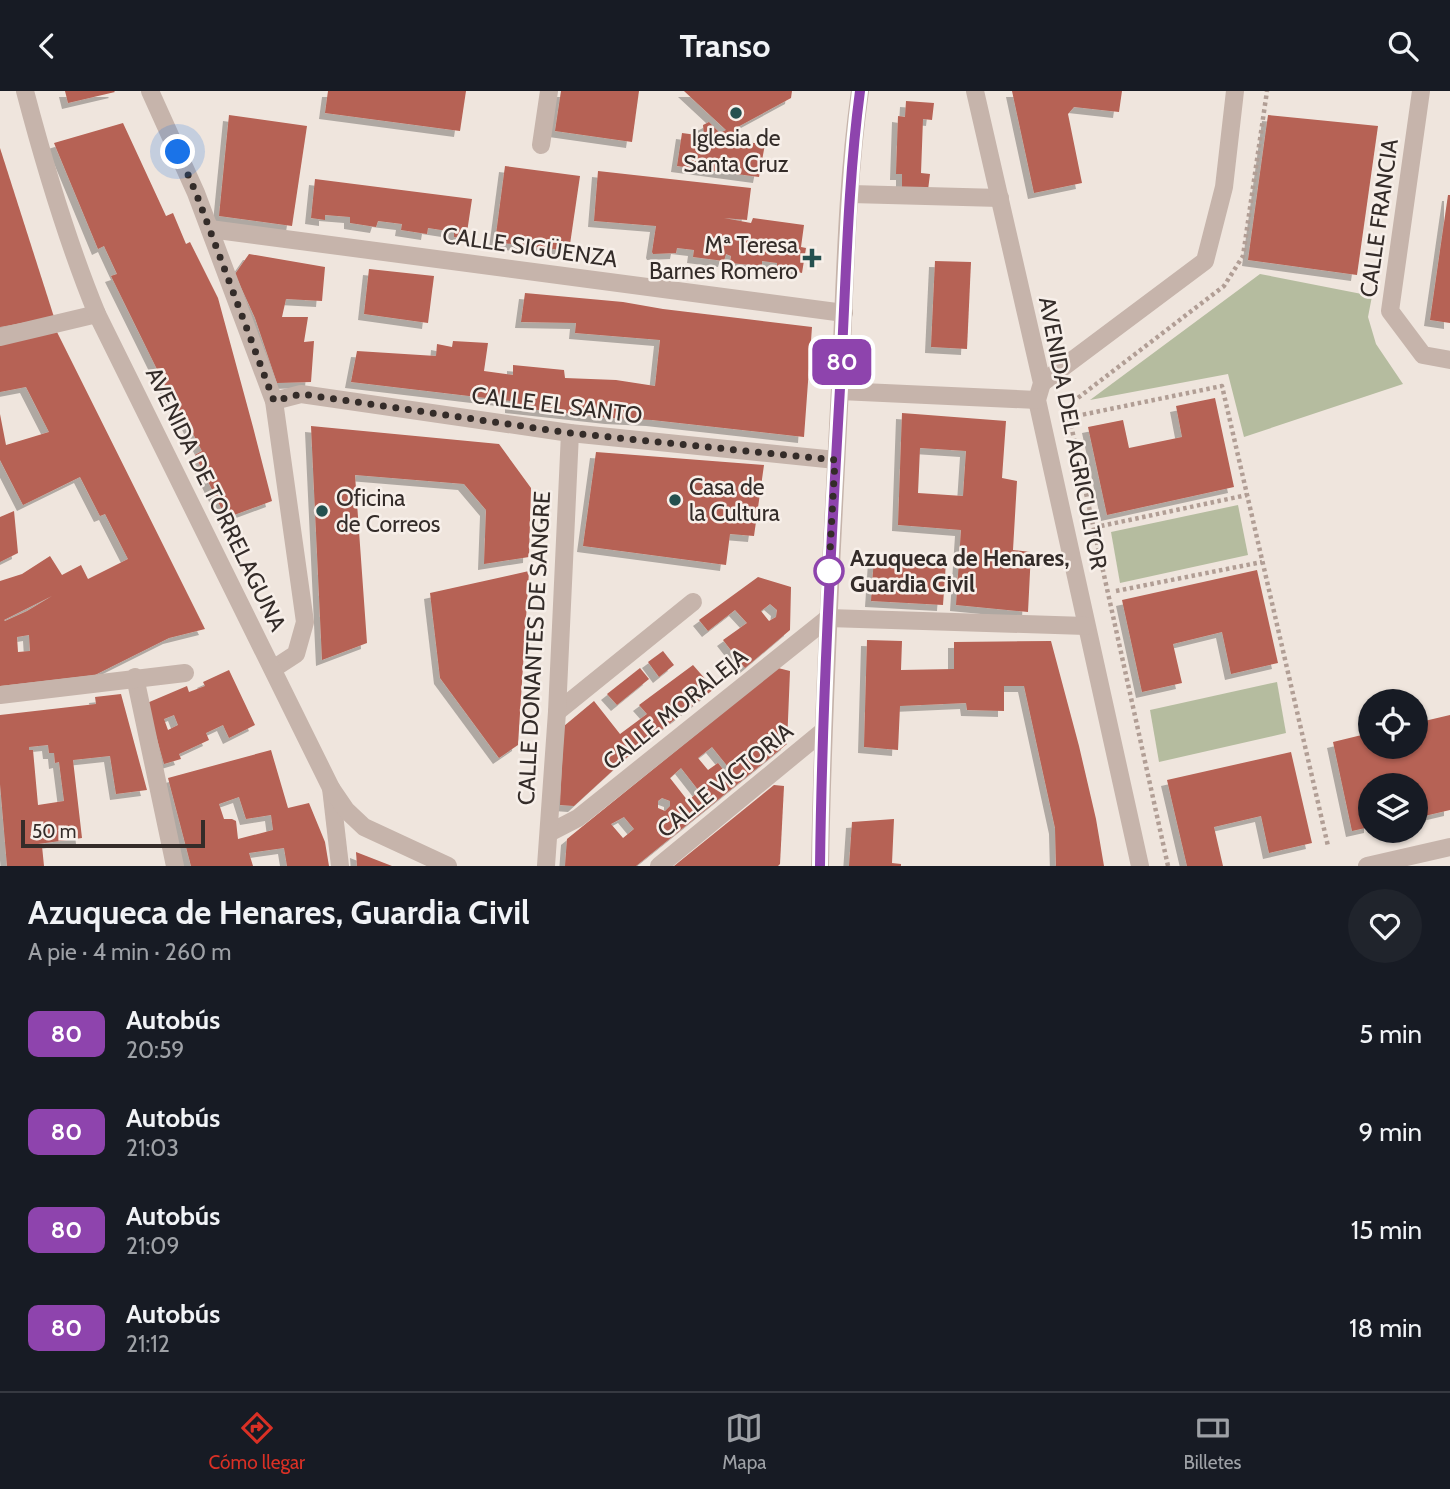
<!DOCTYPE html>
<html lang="es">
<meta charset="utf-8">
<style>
body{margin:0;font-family:Cabin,sans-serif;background:#20242c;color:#f1f3f6;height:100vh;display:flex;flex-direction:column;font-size:26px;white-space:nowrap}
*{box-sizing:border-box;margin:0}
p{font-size:23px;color:#9ea1a6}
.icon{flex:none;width:38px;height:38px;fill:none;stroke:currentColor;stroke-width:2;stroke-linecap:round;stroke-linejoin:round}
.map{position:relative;height:775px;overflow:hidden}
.sheet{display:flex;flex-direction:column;background:#171b24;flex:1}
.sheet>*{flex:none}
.badge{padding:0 14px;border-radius:10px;font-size:24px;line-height:46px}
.fabs{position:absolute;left:1358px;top:598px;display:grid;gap:14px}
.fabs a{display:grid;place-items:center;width:70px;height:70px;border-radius:50%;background:#171b24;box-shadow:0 2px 5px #0004;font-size:35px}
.scale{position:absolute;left:21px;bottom:18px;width:184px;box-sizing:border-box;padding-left:7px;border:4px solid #342c29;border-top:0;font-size:19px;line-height:24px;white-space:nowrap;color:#342c29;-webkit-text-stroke:5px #f7efe9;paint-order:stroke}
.you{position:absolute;width:35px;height:35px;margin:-18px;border:5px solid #fff;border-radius:50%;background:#1a73e8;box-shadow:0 0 0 10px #1a73e833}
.map>.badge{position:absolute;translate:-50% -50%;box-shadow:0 0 0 4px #fff}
.round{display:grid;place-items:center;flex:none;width:74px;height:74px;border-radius:37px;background:#20242c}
.summary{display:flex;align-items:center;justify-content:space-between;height:119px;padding:0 28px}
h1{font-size:33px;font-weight:700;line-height:52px}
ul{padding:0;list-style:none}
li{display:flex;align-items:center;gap:21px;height:98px;padding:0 28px}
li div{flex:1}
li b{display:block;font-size:26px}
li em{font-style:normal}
li .badge{min-width:77px;font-weight:700;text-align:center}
header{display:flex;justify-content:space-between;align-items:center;height:91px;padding:0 28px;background:#171b24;font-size:32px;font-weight:700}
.tabs{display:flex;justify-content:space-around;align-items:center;height:98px;border-top:2px solid #363941;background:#171b24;font-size:19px;color:#9ea1a6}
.tabs a{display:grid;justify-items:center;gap:4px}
.tabs .on{color:#d93025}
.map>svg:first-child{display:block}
</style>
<header><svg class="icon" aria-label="back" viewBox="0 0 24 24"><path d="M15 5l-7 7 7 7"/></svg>Transo<svg class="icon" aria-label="search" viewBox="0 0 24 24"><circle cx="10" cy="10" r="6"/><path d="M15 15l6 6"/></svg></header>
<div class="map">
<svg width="1450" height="775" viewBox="0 0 1450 775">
<defs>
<filter id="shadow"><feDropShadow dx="-6" dy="6" stdDeviation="0" flood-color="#0004"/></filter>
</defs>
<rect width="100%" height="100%" fill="#efe5dd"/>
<g fill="#b5bc9f">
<polygon points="1260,183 1372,205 1368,226 1376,253 1403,293 1244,346 1228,283 1090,309"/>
<polygon points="1238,414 1248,464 1120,492 1111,441"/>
<polygon points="1277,591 1286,642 1159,671 1150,619"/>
</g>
<g fill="#b66254" fill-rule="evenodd" filter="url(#shadow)">
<polygon points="65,0 114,0 115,1 68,12"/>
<polygon points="328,0 466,0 460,40 325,22"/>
<polygon points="561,0 639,0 632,51 555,40"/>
<polygon points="684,0 792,0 791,7 734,38 744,51 765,53 759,86 677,75 682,42 704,45 703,34 709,31 720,42 726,39"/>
<polygon points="1012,0 1122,0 1119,21 1074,16 1068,23 1082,92 1034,102"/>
<polygon points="906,10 934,12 932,29 923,28 921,82 930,83 928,99 902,99 902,83 896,83 898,25 905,26"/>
<polygon points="229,24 307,35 292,135 219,125"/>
<polygon points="1268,24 1378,35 1357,184 1248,169"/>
<polygon points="123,32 166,125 173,122 186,153 190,151 218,207 253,336 272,410 226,427 195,364 202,360 187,331 184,333 111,185 117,183 104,155 98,158 54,52"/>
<polygon points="0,57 54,226 0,236"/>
<polygon points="505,75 580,85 569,160 495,151"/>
<polygon points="598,80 751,97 747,129 724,127 751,132 753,127 804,134 801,156 806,157 802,182 777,176 777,172 762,170 762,175 730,172 731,165 726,163 724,170 693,166 694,159 677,157 676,162 653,163 652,161 656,135 594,130"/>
<polygon points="315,88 472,108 466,148 454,146 454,141 428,137 427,143 401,139 402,133 378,130 376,136 350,132 350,126 325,124 325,129 311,127"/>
<polygon points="1448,104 1450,104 1450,232 1430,229"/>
<polygon points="249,163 325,176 322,210 286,208 282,226 308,226 304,251 314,250 311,291 277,292 255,227 235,183"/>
<polygon points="935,170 971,171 967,258 931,256"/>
<polygon points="369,178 434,185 428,232 364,223"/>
<polygon points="525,202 623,211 663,218 812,236 804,346 652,329 611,327 511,316 511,310 351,291 357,260 436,265 437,253 452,256 453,250 488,252 484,280 513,284 513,274 564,279 565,287 616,289 655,295 660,249 575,242 576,232 521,231"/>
<path d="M57,241l148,297 -36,9 -74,37 -95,11v-105l22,-7 28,-18 12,19 19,-10 7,14 40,-20 -23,-45 -5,2 -20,-39 -57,28 -23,-45v-46l6,31 43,-13 -23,-45 -26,5v-48zM52,505l-25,15 -22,10 -1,-1zM29,544l1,16 -12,1 -1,-15z"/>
<polygon points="1215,307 1234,396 1107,424 1088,336 1123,329 1129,357 1182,346 1176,315"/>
<path d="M902,322l104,8 -4,57 15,3 -4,69 18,2 -3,60 -72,-7 5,-75 -63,-5zM920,357l46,3 -3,45 -45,-3z"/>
<polygon points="311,335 499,353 531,397 529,466 484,473 486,419 464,393 355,384 367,552 322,569"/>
<polygon points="596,361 764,374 754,445 730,443 726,474 583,455"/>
<polygon points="14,420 18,462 0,471 0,426"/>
<polygon points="874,466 946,471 943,514 871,510"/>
<polygon points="1257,479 1278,572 1231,583 1222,541 1173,553 1182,592 1142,601 1122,509"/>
<polygon points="529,480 518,654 499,667 440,587 430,502"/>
<path d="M758,486l33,10 -1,43 -45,38 -22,-28 24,-17 -12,-13 -27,21 -9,-11zM770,513l7,6 -1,7 -7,4 -8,-10z"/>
<polygon points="867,549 902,550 901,579 954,578 954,551 1051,550 1079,655 1096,728 1104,775 1056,775 1055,737 1024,595 1004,595 1004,620 967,619 966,612 900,615 898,659 864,656"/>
<polygon points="663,560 674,574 659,586 648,571"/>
<polygon points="693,574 714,598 634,660 574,715 560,714 564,635 594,610 620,643 647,623 639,614"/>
<polygon points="640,577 649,588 617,614 607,603"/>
<path d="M778,577l12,3 -3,73 -151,122h-71l2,-27zM712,656l17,21 -4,4 -7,-9 -10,7 -10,-12zM681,677l18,23 -11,10 -18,-23zM662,707l8,3v5l-5,5 -7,-3v-7zM624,726l10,12 -11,9 -12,-14z"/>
<path d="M229,579l26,55 -26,13 -6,-13 -17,8 3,7 -30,14 2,5 -17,5 -17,-61 40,-17 2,6 16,-6 -2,-4zM174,624l4,10 -10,5 -4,-11z"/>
<path d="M121,603l26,96 -31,4 -6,-38 -37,4 9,78 -44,6 4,2 2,20h-37l-7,-82v-69l96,-11 -1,-7zM48,654l1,8h5l1,10 4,-1 5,39 -26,4 -5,-55h-4v-3z"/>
<polygon points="1450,624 1450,719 1416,727 1416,695 1370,695 1370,736 1352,740 1333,651 1370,642 1370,656 1416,656 1416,632"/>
<path d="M271,659l17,58 21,-5 16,39 4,24h-42l-3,-18 -35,5 4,13h-62l-23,-88zM239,706l7,22 25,-4 2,15 -35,9 -2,-18 -4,-2h-8l-5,-15z"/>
<polygon points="1291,661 1312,752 1269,762 1261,725 1214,736 1223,775 1187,775 1167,689"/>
<polygon points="774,694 784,695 780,773 778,775 674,775"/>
<polygon points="894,728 892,772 901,773 901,775 849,775 852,731"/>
<polygon points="356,761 392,775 357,775"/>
</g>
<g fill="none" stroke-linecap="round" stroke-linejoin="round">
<g stroke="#b19e95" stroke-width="4.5" stroke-dasharray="3.5 3.5" stroke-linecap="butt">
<polyline points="1076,325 1222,295 1328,755"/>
<polyline points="1101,435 1247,404"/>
<polyline points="1116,500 1262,471"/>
<polyline points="1168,775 1069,325 1070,313 1224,195 1243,165 1267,0"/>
</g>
<g stroke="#c6b4ab" stroke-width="18">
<polyline points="851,103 1000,107"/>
<polyline points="0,246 97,223"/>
</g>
<g stroke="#c6b4ab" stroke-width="18">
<polyline points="150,0 196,102 274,310 305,531 296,563 273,578"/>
<polyline points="975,0 1042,292 1037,309 1140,775"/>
<polyline points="1421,0 1390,220 1423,264 1450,269"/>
<polyline points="541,54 549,0"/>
<polyline points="210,138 844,222"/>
<polyline points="1042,292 1205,170 1224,96 1235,0"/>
<polyline points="840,300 1037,309"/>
<polyline points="274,310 301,303 570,342 836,369"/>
<polyline points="828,527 1086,535"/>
<polyline points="135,586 175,775"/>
<polyline points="0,604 185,582"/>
<polyline points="557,621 693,511"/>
<polyline points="331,697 340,775"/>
<polyline points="549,742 578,727 828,527"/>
<polyline points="546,775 557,621 570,342"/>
<polyline points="659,775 822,641"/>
<path d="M820,775c3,-160 12,-319 20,-478 5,-99 6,-199 20,-297"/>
<polyline points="1367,775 1450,756"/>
</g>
<path stroke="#c6b4ab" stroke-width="18" d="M25,0c20,76 42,150 72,223l234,474 15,22 18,17 84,39"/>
</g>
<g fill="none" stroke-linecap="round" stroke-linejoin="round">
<g stroke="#fff" stroke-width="16">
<path id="line" d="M820,775c2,-160 11,-319 20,-478 6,-99 7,-199 20,-297"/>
</g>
<use href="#line" stroke="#8e44ad" stroke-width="10"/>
<polyline stroke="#342c29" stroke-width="7" stroke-dasharray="0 12.6" points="178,61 196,102 274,310 301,303 570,342 835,369 829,480"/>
</g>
<g fill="#24504f" stroke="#f7efe9" stroke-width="2.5">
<circle cx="736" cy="22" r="7"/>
<path d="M808.5 156.5h7v7h7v7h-7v7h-7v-7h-7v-7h7z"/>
<circle cx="675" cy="409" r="7"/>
<circle cx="322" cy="420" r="7"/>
</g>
<circle fill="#fff" stroke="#8e44ad" stroke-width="3.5" cx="829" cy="480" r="14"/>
<g text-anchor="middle" stroke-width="5" stroke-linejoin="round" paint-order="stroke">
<g font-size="23" fill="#342c29" stroke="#f7efe9" text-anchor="start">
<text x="736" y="55" text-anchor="middle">Iglesia de<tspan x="736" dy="26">Santa Cruz</tspan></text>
<text x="798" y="162" text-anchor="end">Mª Teresa<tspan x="798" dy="26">Barnes Romero</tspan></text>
<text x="689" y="404">Casa de<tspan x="689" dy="26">la Cultura</tspan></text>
<text x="336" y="415">Oficina<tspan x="336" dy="26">de Correos</tspan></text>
</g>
<g font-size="23" fill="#342c29" stroke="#f7efe9">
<text transform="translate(1379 127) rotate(-82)" y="8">CALLE FRANCIA</text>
<text transform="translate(530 156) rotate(8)" y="8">CALLE SIGÜENZA</text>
<text transform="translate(557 314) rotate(7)" y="8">CALLE EL SANTO</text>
<text transform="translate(1073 342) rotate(79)" y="8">AVENIDA DEL AGRICULTOR</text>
<text transform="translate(216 408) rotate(64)" y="8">AVENIDA DE TORRELAGUNA</text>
<text transform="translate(534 557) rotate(-87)" y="8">CALLE DONANTES DE SANGRE</text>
<text transform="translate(675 618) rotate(-39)" y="8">CALLE MORALEJA</text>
<text transform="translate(725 689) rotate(-39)" y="8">CALLE VICTORIA</text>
</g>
<g font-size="23" font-weight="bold" fill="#342c29" stroke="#f7efe9" text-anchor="start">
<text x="850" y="475">Azuqueca de Henares,<tspan x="850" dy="26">Guardia Civil</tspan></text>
</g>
</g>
</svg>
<div class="fabs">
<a><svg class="icon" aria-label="locate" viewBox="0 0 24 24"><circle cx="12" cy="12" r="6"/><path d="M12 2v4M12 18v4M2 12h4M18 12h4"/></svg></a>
<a><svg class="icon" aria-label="layers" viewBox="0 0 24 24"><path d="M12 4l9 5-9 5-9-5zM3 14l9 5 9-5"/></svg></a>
</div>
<div class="scale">50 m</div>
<div class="you" style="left:178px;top:61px"></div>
<b class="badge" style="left:842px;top:271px;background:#8e44ad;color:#fff">80</b>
</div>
<section class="sheet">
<div class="summary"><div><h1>Azuqueca de Henares, Guardia Civil</h1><p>A pie · 4 min · 260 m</p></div><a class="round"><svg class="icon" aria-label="heart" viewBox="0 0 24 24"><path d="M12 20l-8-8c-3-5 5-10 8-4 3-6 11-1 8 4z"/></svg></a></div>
<ul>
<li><span class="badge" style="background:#8e44ad;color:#fff">80</span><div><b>Autobús</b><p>20:59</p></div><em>5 min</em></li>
<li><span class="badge" style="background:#8e44ad;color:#fff">80</span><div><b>Autobús</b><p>21:03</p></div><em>9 min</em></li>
<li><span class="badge" style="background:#8e44ad;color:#fff">80</span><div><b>Autobús</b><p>21:09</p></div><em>15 min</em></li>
<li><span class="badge" style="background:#8e44ad;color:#fff">80</span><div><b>Autobús</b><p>21:12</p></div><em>18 min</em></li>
</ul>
</section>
<nav class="tabs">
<a class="on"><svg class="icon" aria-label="directions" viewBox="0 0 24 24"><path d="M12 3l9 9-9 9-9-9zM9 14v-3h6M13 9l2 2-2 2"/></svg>Cómo llegar</a>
<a><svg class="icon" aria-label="map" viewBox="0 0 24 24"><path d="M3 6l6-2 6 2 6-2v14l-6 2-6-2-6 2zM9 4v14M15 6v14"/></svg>Mapa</a>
<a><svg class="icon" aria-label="tickets" viewBox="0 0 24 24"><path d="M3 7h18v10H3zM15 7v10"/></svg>Billetes</a>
</nav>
